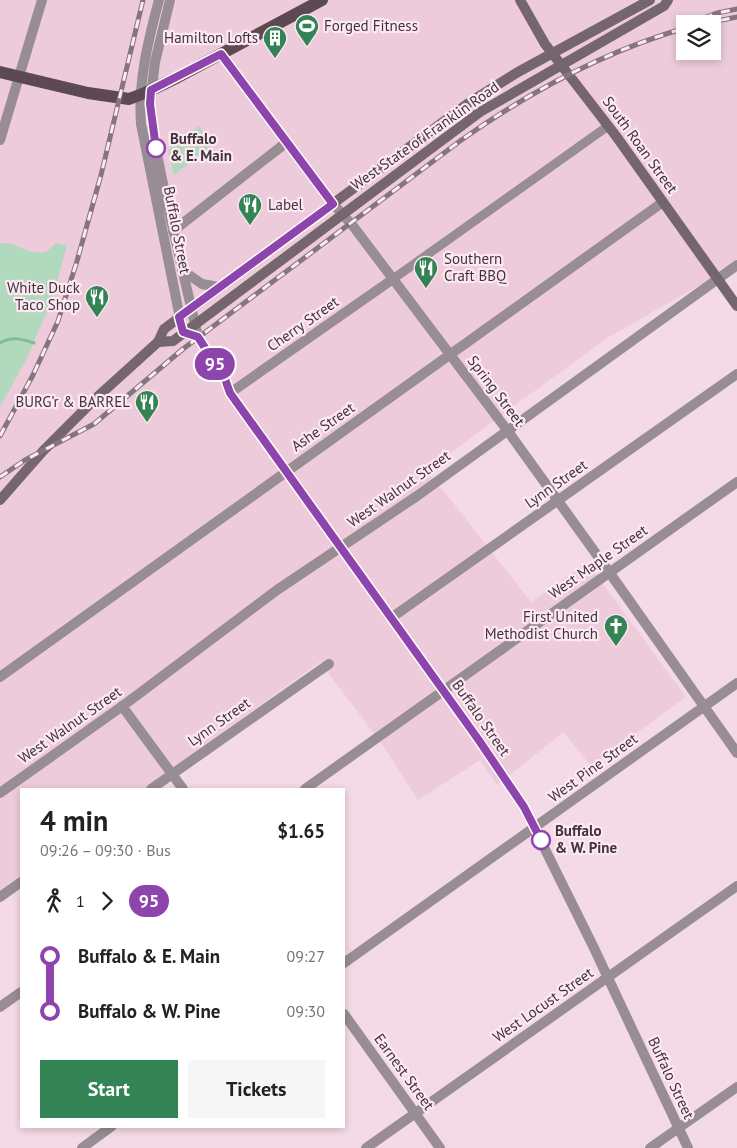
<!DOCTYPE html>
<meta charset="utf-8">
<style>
body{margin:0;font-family:"PT Sans",sans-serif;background:#f6f6f6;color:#222;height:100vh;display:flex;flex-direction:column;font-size:19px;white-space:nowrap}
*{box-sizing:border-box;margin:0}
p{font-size:16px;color:#767676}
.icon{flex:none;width:28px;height:28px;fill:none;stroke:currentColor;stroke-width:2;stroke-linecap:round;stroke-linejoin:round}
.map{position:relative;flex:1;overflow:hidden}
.details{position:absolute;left:20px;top:788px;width:325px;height:340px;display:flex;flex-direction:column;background:#fff;border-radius:0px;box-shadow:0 2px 8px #0003}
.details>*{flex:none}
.badge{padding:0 10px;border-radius:16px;font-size:18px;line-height:32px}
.buttons{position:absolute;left:676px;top:15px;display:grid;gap:10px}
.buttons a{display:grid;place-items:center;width:45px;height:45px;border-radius:0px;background:#fff;box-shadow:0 2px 8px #0003;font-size:25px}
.map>.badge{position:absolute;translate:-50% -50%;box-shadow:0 0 0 2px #fff}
.legs{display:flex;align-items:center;gap:8px;height:55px;padding:0 20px;font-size:16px}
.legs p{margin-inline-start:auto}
.headline{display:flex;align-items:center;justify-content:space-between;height:85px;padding:0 20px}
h1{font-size:28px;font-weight:600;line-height:38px}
.button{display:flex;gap:10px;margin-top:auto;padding:10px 20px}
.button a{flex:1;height:58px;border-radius:0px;background:#338354;color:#fff;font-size:20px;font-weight:600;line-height:58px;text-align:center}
.button a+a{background:#f6f6f6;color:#222}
ul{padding:0 20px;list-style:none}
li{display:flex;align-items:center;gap:18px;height:55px;font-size:19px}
li i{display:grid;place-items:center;width:8px;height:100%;margin:0 6px;background:currentColor}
li i::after{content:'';width:12px;height:12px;margin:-6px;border:4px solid;border-radius:50%;background:#fff}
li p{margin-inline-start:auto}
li:first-child i{background:linear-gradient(#0000 50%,currentColor 0)}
li:last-child i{background:linear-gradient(currentColor 50%,#0000 0)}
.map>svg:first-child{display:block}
</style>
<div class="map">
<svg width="737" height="1148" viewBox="0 0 737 1148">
<rect width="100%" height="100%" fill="#f4d9e6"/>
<path fill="#edcbdb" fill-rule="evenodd" d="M0,0h737v259l-15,10 -20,15 -95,54 -180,132 104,132 56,-40 99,135 -95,69 -27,-34 -67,53 -17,-25 -62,40 -36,-56 -62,-82 -177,127h-122v86l-21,15zM685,24h27v27h-27z"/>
<g fill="#b1d9bd">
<polygon points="199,126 212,145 174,175 168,150"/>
<path d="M3,243c21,0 34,22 53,0l11,2 -14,52 -26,61 -27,49v-163z"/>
</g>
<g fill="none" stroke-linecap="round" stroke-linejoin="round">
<path stroke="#81bc95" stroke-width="3" d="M0,343c12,-7 22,-4 34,0"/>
<polyline stroke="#988d92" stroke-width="9" points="393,279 608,126"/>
<g stroke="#988d92" stroke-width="10">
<polyline points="221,54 328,198 353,226 507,430 602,562 737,753"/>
<polyline points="0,140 42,0"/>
<polyline points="173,231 287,142"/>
<polyline points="198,337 225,379 230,393 478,739 524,807 593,946 688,1148"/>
<polyline points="230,393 393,279"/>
<polyline points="391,618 737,374"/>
<polyline points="0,677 663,202"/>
<polyline points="122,706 183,789"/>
<polyline points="151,789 329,664"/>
<polyline points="305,789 737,482"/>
<polyline points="0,793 128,702 277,590 417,496 737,265"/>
<polyline points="0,897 21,882"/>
<polyline points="344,963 737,683"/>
<polyline points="0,1007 21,992"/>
<polyline points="344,1014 440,1148"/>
<polyline points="82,1148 112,1126"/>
<polyline points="366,1148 737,886"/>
<polyline points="650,1148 737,1087"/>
</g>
<g stroke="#988d92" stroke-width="10">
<path d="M159,0c-11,41 -21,81 -18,124l42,209 15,4 -31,-134 -13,-63 -4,-36 5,-42 15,-62"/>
<polyline points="182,270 202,284 218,287"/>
</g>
<g stroke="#75656d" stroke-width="10">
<polyline points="520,0 545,44 616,136 737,306"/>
<polyline points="158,342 173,341 480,112 664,6 668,0"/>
<polyline points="0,500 43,451 95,399 158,342 164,329 470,102 518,72 650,0"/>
</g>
<polyline stroke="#5c4952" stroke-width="12" points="0,72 88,93 129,99 145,93 178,77 322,0"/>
<g stroke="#85757d" stroke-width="5">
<g id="rail">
<polyline points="687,24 717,13 737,9"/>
<polyline points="703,24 737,17"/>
<polyline points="0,436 33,375 58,321 77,261 101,175 143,0"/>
<path d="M0,477l25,-17 69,-36 89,-75 277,-208c69,-49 143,-89 225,-113"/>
</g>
</g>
<use href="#rail" stroke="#fee8f2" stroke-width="3" stroke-dasharray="9" stroke-linecap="butt"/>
</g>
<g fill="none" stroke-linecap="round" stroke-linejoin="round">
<g stroke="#fff" stroke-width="11">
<polyline id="line-1" points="156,148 150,104 151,90 221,54 333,204 179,317 183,332 198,337 225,379 230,393 478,739 524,807 541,840"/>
</g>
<use href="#line-1" stroke="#8e44ad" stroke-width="8"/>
</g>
<defs>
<g id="stadium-pin" transform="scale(1.25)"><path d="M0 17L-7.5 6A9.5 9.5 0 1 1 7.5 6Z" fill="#338354" stroke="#fee8f2"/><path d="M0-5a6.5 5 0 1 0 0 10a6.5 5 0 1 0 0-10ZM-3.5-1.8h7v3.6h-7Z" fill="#fff"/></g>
<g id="building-pin" transform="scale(1.25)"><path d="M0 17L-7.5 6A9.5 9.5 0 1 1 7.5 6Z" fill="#338354" stroke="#fee8f2"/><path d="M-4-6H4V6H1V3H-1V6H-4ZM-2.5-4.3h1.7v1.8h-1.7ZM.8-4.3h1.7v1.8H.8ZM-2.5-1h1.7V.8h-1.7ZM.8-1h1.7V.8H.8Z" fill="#fff"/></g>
<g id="restaurant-pin" transform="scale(1.25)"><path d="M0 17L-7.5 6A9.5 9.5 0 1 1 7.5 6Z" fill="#338354" stroke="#fee8f2"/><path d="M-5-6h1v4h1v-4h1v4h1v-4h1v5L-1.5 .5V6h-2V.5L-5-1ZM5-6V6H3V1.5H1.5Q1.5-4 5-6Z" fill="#fff"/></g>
<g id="church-pin" transform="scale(1.25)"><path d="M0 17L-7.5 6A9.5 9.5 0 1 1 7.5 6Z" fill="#338354" stroke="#fee8f2"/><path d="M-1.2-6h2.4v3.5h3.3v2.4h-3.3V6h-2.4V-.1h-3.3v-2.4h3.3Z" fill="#fff"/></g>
</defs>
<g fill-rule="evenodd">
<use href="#stadium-pin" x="307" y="26"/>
<use href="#building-pin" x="275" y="38"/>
<use href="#restaurant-pin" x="250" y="205"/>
<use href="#restaurant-pin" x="426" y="268"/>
<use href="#restaurant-pin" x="97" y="297"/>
<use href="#restaurant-pin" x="147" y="402"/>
<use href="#church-pin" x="616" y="626"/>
</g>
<g fill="#fff" stroke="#8e44ad" stroke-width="2.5">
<circle cx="156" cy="148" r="9"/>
<circle cx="541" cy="840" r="9"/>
</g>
<g text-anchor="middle" stroke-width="4.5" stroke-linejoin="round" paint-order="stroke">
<g font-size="15" fill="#3f353a" stroke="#fee8f2" text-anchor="end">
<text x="324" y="31" text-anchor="start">Forged Fitness</text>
<text x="258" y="43">Hamilton Lofts</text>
<text x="268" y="210" text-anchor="start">Label</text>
<text x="444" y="264" text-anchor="start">Southern<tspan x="444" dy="17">Craft BBQ</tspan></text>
<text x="80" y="293">White Duck<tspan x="80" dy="17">Taco Shop</tspan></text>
<text x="130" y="407">BURG’r &amp; BARREL</text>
<text x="598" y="622">First United<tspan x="598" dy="17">Methodist Church</tspan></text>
</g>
<g font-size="15" fill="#3f353a" stroke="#fee8f2">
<text transform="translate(425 136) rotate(-35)" y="5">West State of Franklin Road</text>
<text transform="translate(640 145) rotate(54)" y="5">South Roan Street</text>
<text transform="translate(177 230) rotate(79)" y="5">Buffalo Street</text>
<text transform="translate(303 324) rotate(-35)" y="5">Cherry Street</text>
<text transform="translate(496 391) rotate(53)" y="5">Spring Street</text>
<text transform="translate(323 427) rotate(-35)" y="5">Ashe Street</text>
<text transform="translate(556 484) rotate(-35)" y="5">Lynn Street</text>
<text transform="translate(399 489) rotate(-35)" y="5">West Walnut Street</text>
<text transform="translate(598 562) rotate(-35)" y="5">West Maple Street</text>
<text transform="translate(481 718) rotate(55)" y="5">Buffalo Street</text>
<text transform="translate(219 722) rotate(-35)" y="5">Lynn Street</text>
<text transform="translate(70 725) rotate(-35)" y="5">West Walnut Street</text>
<text transform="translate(593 768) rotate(-36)" y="5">West Pine Street</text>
<text transform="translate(543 1005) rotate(-35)" y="5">West Locust Street</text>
<text transform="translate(404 1072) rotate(54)" y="5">Earnest Street</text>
<text transform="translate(671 1078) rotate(65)" y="5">Buffalo Street</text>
</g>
<g font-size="15" font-weight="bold" fill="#3f353a" stroke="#fee8f2" text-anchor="start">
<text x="170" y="144">Buffalo<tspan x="170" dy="17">&amp; E. Main</tspan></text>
<text x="555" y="836">Buffalo<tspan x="555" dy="17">&amp; W. Pine</tspan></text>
</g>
</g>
</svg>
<div class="buttons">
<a><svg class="icon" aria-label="layers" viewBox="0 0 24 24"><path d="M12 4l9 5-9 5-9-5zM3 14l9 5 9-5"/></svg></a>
</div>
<b class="badge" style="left:215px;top:364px;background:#8e44ad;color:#fff">95</b>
<section class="details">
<div class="headline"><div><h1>4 min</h1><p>09:26 – 09:30 · Bus</p></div><b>$1.65</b></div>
<div class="legs"><svg class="icon" aria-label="walk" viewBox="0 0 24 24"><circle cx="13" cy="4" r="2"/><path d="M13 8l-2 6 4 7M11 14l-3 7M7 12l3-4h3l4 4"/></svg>1<svg class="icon" aria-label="forward" viewBox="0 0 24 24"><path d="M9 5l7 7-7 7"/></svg><b class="badge" style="background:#8e44ad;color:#fff">95</b></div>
<ul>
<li><i style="color:#8e44ad"></i><b>Buffalo &amp; E. Main</b><p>09:27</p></li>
<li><i style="color:#8e44ad"></i><b>Buffalo &amp; W. Pine</b><p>09:30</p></li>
</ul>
<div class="button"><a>Start</a><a>Tickets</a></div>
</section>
</div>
